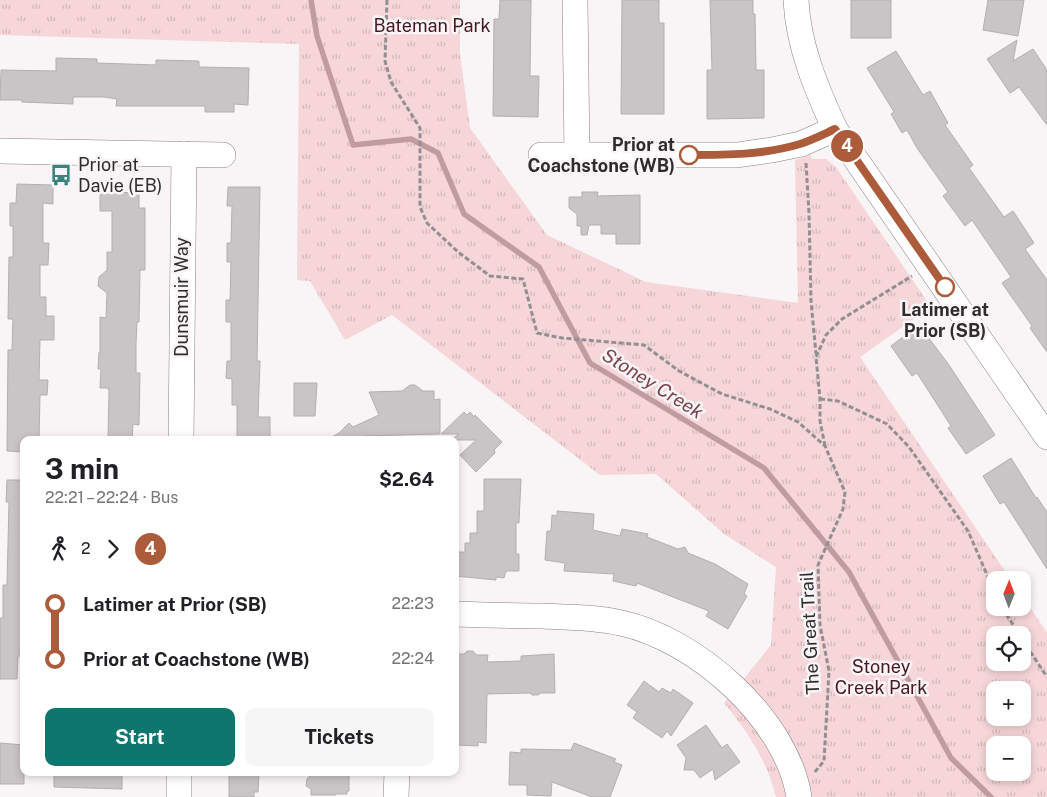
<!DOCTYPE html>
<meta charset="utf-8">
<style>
body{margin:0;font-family:"Public Sans",sans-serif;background:#f6f6f6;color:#202124;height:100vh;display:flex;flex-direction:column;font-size:19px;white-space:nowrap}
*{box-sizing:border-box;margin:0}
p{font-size:16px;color:#757577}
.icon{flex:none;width:28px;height:28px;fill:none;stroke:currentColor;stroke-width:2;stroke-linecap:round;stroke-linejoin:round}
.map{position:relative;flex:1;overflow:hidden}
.sheet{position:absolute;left:20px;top:436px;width:439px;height:340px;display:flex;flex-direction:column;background:#fff;border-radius:10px;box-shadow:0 2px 8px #0003}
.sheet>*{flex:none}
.badge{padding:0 10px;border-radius:16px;font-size:18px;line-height:32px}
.needle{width:32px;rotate:1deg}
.controls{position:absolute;left:986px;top:571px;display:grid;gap:10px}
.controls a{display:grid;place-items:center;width:45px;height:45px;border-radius:10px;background:#fff;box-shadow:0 2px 8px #0003;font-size:25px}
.map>.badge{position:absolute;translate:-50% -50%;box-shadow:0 0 0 2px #fff}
.legs{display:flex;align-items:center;gap:8px;height:55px;padding:0 25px;font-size:16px}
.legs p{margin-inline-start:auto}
.headline{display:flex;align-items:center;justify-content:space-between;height:85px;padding:0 25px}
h1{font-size:28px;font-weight:700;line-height:38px}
.cta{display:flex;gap:10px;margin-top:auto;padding:10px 25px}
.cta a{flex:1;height:58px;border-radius:10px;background:#0f766e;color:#fff;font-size:20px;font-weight:700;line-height:58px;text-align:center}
.cta a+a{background:#f6f6f6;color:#202124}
ul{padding:0 25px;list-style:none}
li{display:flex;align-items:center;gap:18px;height:55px;font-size:19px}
li i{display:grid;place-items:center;width:8px;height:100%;margin:0 6px;background:currentColor}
li i::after{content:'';width:12px;height:12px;margin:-6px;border:4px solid;border-radius:50%;background:#fff}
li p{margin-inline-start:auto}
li:first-child i{background:linear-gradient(#0000 50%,currentColor 0)}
li:last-child i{background:linear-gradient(currentColor 50%,#0000 0)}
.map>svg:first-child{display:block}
</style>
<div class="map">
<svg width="1047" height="797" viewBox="0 0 1047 797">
<defs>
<pattern id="park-tufts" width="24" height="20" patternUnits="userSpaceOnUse" patternTransform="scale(1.25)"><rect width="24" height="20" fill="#f6d6d9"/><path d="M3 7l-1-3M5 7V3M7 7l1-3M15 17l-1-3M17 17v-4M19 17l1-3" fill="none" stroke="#d3b8bb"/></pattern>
</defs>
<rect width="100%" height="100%" fill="#f9f4f5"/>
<path fill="url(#park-tufts)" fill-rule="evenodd" d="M0,0h460v54l10,74 77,107 99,47 152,21 -3,-143 16,-5 1,4h14l10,8 95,140 -71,50 151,223h-16v28h27l1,-11 24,36v164h-271c-9,-37 -29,-66 -52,-94l47,-58 5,-78 -52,-33 -68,-60 -56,1 -208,-160 -47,25 -35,-59 -13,-1 2,-236 -299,-9zM995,635h27v27h-27zM995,690h27v28h-27zM995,745h27v27h-27z"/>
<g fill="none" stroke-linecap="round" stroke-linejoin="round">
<polyline stroke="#c09b9f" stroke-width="5.5" points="311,0 317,36 353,145 411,139 438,153 464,214 539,267 590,363 764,468 849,572 951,758 991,797"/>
</g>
<g fill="#c9c4c5" stroke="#b3aeaf">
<polygon points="500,0 531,0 530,76 539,76 538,117 493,116 494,19 499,19"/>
<polygon points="622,0 659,0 659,23 664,23 664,114 621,114"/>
<polygon points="710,0 753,0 753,14 755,14 756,70 764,70 764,118 707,119 707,70 712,70"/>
<rect x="851" y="0" width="40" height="38"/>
<polygon points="988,0 1024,0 1018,36 983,30"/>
<polygon points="1017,40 1013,61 1033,49 1047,70 1047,125 1019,87 1010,93 987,59"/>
<polygon points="896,51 923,95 930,91 948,123 945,125 973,165 969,168 1004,217 1013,211 1034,243 1025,249 1047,280 1047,352 1030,328 1032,326 1002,283 1011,277 972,220 965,226 943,196 948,192 917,148 907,130 902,133 891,114 894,112 867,68"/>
<polygon points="56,58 97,59 97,63 156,65 156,60 199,61 199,67 249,68 248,105 234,104 234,112 205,112 205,106 116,106 117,99 104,97 73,97 73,104 22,102 22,100 0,100 1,70 56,71"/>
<polygon points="17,184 53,185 53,204 43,203 43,243 49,243 48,265 40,265 40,297 46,297 46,316 54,316 54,340 40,340 39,380 48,380 47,395 40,395 39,440 24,440 24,452 7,451 8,350 12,350 13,319 8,319 9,257 13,257 13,226 10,226 10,203 16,203"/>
<polygon points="228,187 260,187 257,361 260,361 258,417 270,417 270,440 237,440 237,405 232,405 232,379 226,378 227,361 231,361 231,322 226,322 226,300 230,300 231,262 227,262 227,243 231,243 232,206 227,206"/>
<polygon points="113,192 139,193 139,208 145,208 145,270 140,270 139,322 137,322 136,344 136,373 140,373 139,425 133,424 132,440 108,440 109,391 108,388 100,388 101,369 98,369 99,352 100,352 100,317 106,318 107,293 98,286 99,277 107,270 107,252 112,252 112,211 100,211 100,194 113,194"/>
<polygon points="582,192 598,192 597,196 640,195 640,244 616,244 616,234 601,234 601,225 589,225 587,235 581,235 581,226 577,226 577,214 569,208 569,197 582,197"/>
<polygon points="919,325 949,365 995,435 966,454 948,428 951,426 917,373 912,376 891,346"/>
<polygon points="294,383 317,383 315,416 294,416"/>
<polygon points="410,385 415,385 423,391 434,391 434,400 440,399 440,434 364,436 368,440 332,440 336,436 332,437 339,433 349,423 353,427 379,415 369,392 402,391"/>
<polygon points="464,412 467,415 470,412 474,417 475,415 502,442 494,450 495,453 476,472 460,455 476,440 451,440 459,434 441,434"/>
<polygon points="1011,458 1036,498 1037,497 1047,512 1047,569 1004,502 1000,504 983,476"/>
<polygon points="484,479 521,479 519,523 516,523 516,554 519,554 519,571 506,571 504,578 496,577 496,580 455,576 455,560 457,560 458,552 465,552 465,543 470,543 470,533 477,533 477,511 484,511"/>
<polygon points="7,480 24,480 24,653 23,656 18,656 17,679 0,679 0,618 3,618 3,585 7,585 9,502 6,502"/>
<polygon points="557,511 594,514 593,530 620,536 622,529 648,534 647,537 678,549 685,547 688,553 715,564 748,584 744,594 747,596 728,629 706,616 709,611 637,583 636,586 613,581 614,574 564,571 565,563 545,560 547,531 551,531 552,515 557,516"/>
<polygon points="467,651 473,651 476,655 488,655 487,662 521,661 521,656 554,654 555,693 541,693 538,695 532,695 530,693 487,694 486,743 478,742 478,746 455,745 455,654 464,654"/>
<polygon points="644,681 659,692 662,688 671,693 673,689 693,703 671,736 667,731 662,738 633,718 637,712 627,705"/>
<polygon points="706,725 722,748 727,744 740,762 715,780 713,769 700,778 694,770 684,770 686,758 677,745"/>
<polygon points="0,743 24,745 24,784 0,784"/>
<polygon points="574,743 616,759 614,762 622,765 610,797 592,797 552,782 551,796 527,795 527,785 509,785 510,752 521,753 521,749 571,750"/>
<polygon points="54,772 122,772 122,789 54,787"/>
<polygon points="229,772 259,772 258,792 254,792 254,797 229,797"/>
<polygon points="313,772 349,772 349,791 347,791 347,794 336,794 336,795 311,795 311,789 306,786 307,779"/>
</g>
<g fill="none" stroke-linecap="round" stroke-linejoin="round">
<g stroke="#868182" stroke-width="26">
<g id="minor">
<polyline points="575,0 577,155"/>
<path d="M796,0c2,45 20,88 39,129l212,308"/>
<polyline points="0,151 223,155"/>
<polyline points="541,155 737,155 772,150 801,144 835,129"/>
<polyline points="181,440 184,154"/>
<path d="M455,614c29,1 58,2 87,2 26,1 53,1 79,7 75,16 166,96 178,174"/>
<polyline points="179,797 179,772"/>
<polyline points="396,797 397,772"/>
</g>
</g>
<g stroke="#928f90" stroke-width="3" stroke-dasharray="5 2.5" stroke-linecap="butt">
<polyline points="387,0 385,61 391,82 420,128 420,207 427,223 458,252 490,276 523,279 537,333 562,338 644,345 679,371 722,394 770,409 798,422 825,446 845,492 843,509 818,565 820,625 829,671 824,761 814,773"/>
<polyline points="806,163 809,213 811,301 816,354"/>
<polyline points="820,399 838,401 887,424 909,447 968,531 995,593"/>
<polyline points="825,446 820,421 820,399 816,357 826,335 842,319 912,276"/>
<polyline points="1002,608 1020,635"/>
<polyline points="1022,639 1047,677"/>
</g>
<use href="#minor" stroke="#fff" stroke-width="25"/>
</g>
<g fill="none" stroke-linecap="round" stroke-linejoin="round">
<g stroke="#fff" stroke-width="11">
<path id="line-1" d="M689,155c38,0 74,0 111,-11 12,-4 24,-10 35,-15l110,158"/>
</g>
<use href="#line-1" stroke="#ac5c3b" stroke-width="8"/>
</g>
<defs>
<g id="bus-bare" transform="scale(1.725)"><path d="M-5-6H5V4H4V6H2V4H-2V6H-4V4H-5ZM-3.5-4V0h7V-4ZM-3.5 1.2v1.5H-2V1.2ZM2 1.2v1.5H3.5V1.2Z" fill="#3b8380" stroke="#f9f4f5" stroke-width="2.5" paint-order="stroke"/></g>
</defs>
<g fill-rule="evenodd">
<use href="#bus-bare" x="61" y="175"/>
</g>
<g fill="#fff" stroke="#ac5c3b" stroke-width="2.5">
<circle cx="689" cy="155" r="9"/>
<circle cx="945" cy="287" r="9"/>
</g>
<g text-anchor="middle" stroke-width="5" stroke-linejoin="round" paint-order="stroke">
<g font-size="18" fill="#471720" stroke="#f9f4f5">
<text x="432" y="32">Bateman Park</text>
<text x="881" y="673">Stoney<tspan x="881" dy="21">Creek Park</tspan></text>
</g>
<g font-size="18" font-weight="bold" fill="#2e2c2d" stroke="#f9f4f5" text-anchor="end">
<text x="675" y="151">Prior at<tspan x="675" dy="21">Coachstone (WB)</tspan></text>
<text x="945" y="316" text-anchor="middle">Latimer at<tspan x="945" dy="21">Prior (SB)</tspan></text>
</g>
<g font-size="18" fill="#2e2c2d" stroke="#f9f4f5" text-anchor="start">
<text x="78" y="171">Prior at<tspan x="78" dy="21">Davie (EB)</tspan></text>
</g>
<g font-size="18" fill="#2e2c2d" stroke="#f9f4f5">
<text transform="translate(182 297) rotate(-90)" y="6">Dunsmuir Way</text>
<text transform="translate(810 633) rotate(-93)" y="6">The Great Trail</text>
</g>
<g font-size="19" font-style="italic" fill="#7a444b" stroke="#f9f4f5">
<text transform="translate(653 383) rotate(32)" y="7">Stoney Creek</text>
</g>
</g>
</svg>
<div class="controls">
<a><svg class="needle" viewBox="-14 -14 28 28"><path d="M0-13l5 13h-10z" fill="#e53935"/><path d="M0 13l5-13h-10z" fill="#757577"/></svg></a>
<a><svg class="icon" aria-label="locate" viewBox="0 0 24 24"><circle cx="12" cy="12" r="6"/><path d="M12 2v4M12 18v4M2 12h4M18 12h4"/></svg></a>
<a>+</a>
<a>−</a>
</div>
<b class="badge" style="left:847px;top:146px;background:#ac5c3b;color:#fff">4</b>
<section class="sheet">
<div class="headline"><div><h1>3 min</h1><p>22:21 – 22:24 · Bus</p></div><b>$2.64</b></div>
<div class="legs"><svg class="icon" aria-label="walk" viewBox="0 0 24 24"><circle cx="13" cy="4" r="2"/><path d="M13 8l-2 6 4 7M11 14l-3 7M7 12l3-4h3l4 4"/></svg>2<svg class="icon" aria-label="forward" viewBox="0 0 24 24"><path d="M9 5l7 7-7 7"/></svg><b class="badge" style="background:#ac5c3b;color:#fff">4</b></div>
<ul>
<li><i style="color:#ac5c3b"></i><b>Latimer at Prior (SB)</b><p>22:23</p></li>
<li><i style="color:#ac5c3b"></i><b>Prior at Coachstone (WB)</b><p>22:24</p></li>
</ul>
<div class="cta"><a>Start</a><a>Tickets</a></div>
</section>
</div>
